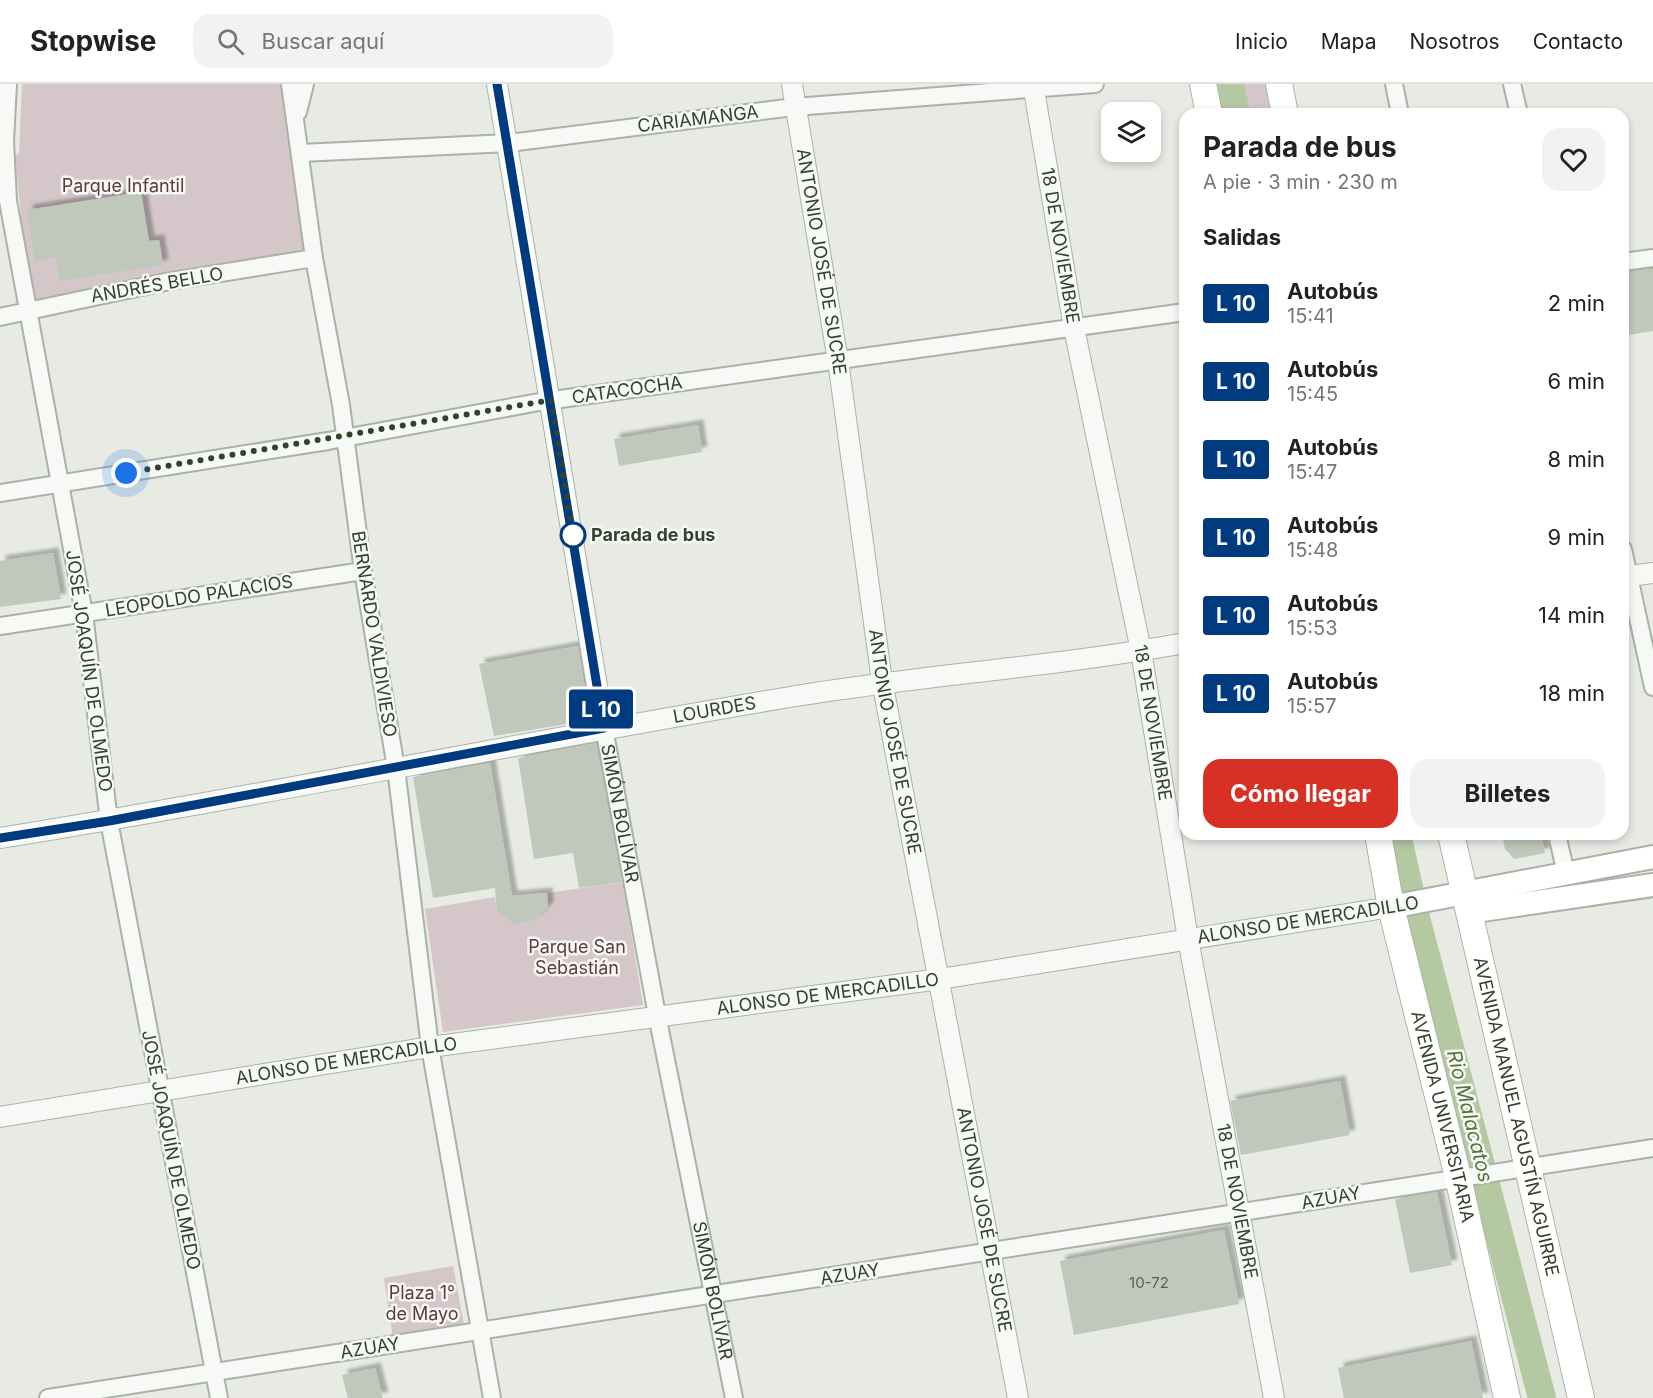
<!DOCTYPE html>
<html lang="es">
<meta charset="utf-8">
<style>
body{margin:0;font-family:Inter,sans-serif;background:#f2f2f2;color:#222;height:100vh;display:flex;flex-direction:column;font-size:22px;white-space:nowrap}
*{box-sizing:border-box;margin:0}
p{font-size:20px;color:#767676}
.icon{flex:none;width:33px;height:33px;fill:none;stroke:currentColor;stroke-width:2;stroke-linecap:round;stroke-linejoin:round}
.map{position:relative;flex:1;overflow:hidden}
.side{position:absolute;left:1179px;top:24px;width:450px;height:732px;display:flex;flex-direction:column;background:#fff;border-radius:18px;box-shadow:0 3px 9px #0003}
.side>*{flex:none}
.badge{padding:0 12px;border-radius:4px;font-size:21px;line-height:39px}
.fabs{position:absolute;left:1101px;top:18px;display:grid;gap:12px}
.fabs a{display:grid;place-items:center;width:60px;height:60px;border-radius:12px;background:#fff;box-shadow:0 3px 9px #0003;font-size:30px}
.you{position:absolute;width:30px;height:30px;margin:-15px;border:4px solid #fff;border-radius:50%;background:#1a73e8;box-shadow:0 0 0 9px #1a73e833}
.map>.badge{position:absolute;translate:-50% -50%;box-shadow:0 0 0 3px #fff}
h2{padding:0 24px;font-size:22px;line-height:54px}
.round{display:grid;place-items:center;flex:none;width:63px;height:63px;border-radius:18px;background:#f2f2f2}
.headline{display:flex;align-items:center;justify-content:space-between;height:102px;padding:0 24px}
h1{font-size:28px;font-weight:700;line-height:45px}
.primary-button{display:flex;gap:12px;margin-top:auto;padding:12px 24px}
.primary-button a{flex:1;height:69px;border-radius:18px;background:#d93025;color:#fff;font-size:24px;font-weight:700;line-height:69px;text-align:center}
.primary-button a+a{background:#f2f2f2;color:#222}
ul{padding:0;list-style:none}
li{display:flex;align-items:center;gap:18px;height:78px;padding:0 24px}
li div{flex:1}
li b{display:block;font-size:22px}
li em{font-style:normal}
li .badge{min-width:66px;font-weight:700;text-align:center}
header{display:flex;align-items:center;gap:36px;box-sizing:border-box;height:84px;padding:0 30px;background:#fff;border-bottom:2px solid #e0e0e0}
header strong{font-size:28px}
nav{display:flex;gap:33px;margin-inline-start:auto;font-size:21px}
.search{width:420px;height:54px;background:#f2f2f2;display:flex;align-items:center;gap:15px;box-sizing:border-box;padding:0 21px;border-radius:18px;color:#767676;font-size:22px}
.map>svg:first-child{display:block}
</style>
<header>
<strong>Stopwise</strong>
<div class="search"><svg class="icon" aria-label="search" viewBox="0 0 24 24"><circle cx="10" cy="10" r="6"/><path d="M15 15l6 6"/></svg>Buscar aquí</div>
<nav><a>Inicio</a><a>Mapa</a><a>Nosotros</a><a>Contacto</a></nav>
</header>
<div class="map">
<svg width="1653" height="1314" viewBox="0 0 1653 1314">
<defs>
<filter id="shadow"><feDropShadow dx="5.5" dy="-5.5" stdDeviation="1.5" flood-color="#0004"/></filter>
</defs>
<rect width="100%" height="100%" fill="#e7ebe4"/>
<g fill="#d4c6c9">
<polygon points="22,0 305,0 297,34 314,174 35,225 28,205 15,71 19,70"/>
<polygon points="1203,0 1279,0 1285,30 1209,30"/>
<polygon points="623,798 643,921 443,948 425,825 495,813 497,827 514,839 534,837 548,823 547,809"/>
<polygon points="453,1182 465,1246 393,1255 384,1194"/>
</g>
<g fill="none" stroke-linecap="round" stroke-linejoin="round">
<g stroke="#b4c8a2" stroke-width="28">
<polyline points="1230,0 1236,30"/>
<polyline points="1397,750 1414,826 1542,1314"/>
</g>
</g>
<g fill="#c0c7bb" filter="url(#shadow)">
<polygon points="141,108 149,157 159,156 163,181 60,197 56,173 35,177 27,126"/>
<polygon points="1653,185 1653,247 1623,252 1623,188"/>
<polygon points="698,341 702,368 619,382 614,355"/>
<polygon points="53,469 61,515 0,523 0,477"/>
<polygon points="578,562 590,636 494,652 479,580"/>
<polygon points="596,659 622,798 579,804 573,769 534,775 518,674"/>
<polygon points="490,679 512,812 547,809 548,823 534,837 514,840 497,827 495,804 433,814 413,693"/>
<polygon points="1502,750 1541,750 1545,769 1514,775 1505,765"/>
<polygon points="1340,997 1350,1051 1241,1071 1230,1017"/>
<polygon points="1437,1108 1452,1181 1410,1189 1395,1115"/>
<polygon points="1224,1146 1239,1220 1074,1251 1060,1177"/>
<polygon points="1471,1257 1483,1314 1344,1314 1338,1284"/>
<polygon points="375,1284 383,1314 348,1314 342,1291"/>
</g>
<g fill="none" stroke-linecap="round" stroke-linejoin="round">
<g stroke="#aab2a6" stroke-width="20">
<g id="minor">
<polyline points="8,0 5,57 8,117 84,530 109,737 219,1314"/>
<polyline points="290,0 314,174 341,321 363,487 396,684 430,963 492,1314"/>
<polyline points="1394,0 1400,30"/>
<polyline points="1512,0 1519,30"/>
<polyline points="298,28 305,0"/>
<polyline points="301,69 509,59 794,23 1095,0"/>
<polyline points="1623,178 1653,174"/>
<polyline points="0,233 165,198 314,174"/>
<polyline points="0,409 328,357 539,318 1185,228"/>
<polyline points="1623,465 1653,603"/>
<polyline points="0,542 363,487"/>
<path id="s1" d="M604,644l53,287 77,383"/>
<polyline points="1557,750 1566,790"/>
<polyline points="48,1314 1653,1064"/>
</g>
</g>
<g stroke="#aab2a6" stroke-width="22">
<g id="tertiary">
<polyline points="497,0 604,644"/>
<path id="s2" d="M792,0l46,277 44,320 136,717"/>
<path id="s3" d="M1033,0l41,244 67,323 47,288 86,459"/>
<polyline points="1623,493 1653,489"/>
<path id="s4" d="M0,754c264,-42 526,-97 790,-141 131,-22 264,-30 395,-54"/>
<path id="s5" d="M0,1033l430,-70 510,-68 451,-72"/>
</g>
</g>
<g stroke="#aab2a6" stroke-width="26">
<g id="secondary">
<polyline points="1391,823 1653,773"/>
<polyline points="1469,828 1653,801"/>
</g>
</g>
<g stroke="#abb6a4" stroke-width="28">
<g id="primary">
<polyline points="1203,0 1209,30"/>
<polyline points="1279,0 1285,30"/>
<path id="s6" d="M1378,750l13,73 67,270 49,221"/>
<path id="s7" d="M1451,750l130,564"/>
</g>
</g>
<use href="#minor" stroke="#f7f9f7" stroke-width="16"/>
<use href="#tertiary" stroke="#f7f9f7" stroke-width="20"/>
<use href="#secondary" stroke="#fff" stroke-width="22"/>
<use href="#primary" stroke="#fff" stroke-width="26"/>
</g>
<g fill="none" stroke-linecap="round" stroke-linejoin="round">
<g stroke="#fff" stroke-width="14">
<polyline id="line" points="0,754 109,737 604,644 497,0"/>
</g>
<use href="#line" stroke="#003b80" stroke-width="9"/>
<polyline stroke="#34422d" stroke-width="6" stroke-dasharray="0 10.8" points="126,389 551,316 573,451"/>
</g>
<circle fill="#fff" stroke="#003b80" stroke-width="3" cx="573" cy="451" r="12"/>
<g text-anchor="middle" stroke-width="5" stroke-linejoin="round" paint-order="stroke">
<g font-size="15" fill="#576350">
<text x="1149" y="1204">10-72</text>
</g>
<g font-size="18" fill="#34422d" stroke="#f5f8f4">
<text transform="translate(698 35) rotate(-7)" y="6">CARIAMANGA</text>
<text dy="6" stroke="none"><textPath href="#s3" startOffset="164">18 DE NOVIEMBRE</textPath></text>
<text dy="6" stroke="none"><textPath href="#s2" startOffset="180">ANTONIO JOSÉ DE SUCRE</textPath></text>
<text transform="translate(157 201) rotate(-10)" y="6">ANDRÉS BELLO</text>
<text transform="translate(627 306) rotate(-8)" y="6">CATACOCHA</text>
<text transform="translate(199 512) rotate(-9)" y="6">LEOPOLDO PALACIOS</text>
<text transform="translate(374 550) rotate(81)" y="6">BERNARDO VALDIVIESO</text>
<text transform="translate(89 587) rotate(82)" y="6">JOSÉ JOAQUÍN DE OLMEDO</text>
<text dy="6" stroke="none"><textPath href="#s4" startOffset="726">LOURDES</textPath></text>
<text dy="6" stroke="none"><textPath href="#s3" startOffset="650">18 DE NOVIEMBRE</textPath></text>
<text dy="6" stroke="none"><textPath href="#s2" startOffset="666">ANTONIO JOSÉ DE SUCRE</textPath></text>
<text dy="6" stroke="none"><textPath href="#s1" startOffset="87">SIMÓN BOLÍVAR</textPath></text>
<text transform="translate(1308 836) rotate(-9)" y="6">ALONSO DE MERCADILLO</text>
<text dy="6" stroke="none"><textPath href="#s5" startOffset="837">ALONSO DE MERCADILLO</textPath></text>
<text dy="6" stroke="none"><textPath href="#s5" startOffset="351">ALONSO DE MERCADILLO</textPath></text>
<text dy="6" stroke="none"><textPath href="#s6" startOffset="290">AVENIDA UNIVERSITARIA</textPath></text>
<text dy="6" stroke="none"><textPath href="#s7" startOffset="290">AVENIDA MANUEL AGUSTÍN AGUIRRE</textPath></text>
<text transform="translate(171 1066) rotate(79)" y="6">JOSÉ JOAQUÍN DE OLMEDO</text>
<text transform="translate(1331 1114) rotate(-10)" y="6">AZUAY</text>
<text dy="6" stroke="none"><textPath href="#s3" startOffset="1136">18 DE NOVIEMBRE</textPath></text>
<text dy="6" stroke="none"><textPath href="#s2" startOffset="1152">ANTONIO JOSÉ DE SUCRE</textPath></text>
<text transform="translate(850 1190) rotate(-9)" y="6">AZUAY</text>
<text dy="6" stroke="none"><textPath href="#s1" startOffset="573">SIMÓN BOLÍVAR</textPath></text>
<text transform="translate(370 1264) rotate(-9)" y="6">AZUAY</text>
</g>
<g font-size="18" fill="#5d3b41" stroke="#f5f8f4">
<text x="123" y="108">Parque Infantil</text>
<text x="577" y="869">Parque San<tspan x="577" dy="21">Sebastián</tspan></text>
<text x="422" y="1215">Plaza 1°<tspan x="422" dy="21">de Mayo</tspan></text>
</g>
<g font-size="18" font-weight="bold" fill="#34422d" stroke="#f5f8f4" text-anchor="start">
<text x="591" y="457">Parada de bus</text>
</g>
<g font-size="20" font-style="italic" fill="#527439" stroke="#f5f8f4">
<text transform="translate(1470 1032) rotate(76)" y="7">Rio Malacatos</text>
</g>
</g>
</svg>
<div class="fabs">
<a><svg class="icon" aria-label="layers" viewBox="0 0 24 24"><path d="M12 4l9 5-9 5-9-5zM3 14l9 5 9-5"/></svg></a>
</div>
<div class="you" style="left:126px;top:389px"></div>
<b class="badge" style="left:601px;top:625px;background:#003b80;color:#fff">L 10</b>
<section class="side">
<div class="headline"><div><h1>Parada de bus</h1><p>A pie · 3 min · 230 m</p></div><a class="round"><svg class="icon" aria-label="heart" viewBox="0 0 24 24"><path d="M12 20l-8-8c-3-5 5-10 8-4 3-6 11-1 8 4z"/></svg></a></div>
<h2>Salidas</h2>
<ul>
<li><span class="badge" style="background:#003b80;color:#fff">L 10</span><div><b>Autobús</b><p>15:41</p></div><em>2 min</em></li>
<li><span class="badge" style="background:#003b80;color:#fff">L 10</span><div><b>Autobús</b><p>15:45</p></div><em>6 min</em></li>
<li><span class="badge" style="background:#003b80;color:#fff">L 10</span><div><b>Autobús</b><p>15:47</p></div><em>8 min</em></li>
<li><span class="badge" style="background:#003b80;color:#fff">L 10</span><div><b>Autobús</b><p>15:48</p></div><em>9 min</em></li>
<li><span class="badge" style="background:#003b80;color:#fff">L 10</span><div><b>Autobús</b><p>15:53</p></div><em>14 min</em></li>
<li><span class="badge" style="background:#003b80;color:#fff">L 10</span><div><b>Autobús</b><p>15:57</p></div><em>18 min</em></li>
</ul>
<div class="primary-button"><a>Cómo llegar</a><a>Billetes</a></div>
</section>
</div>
